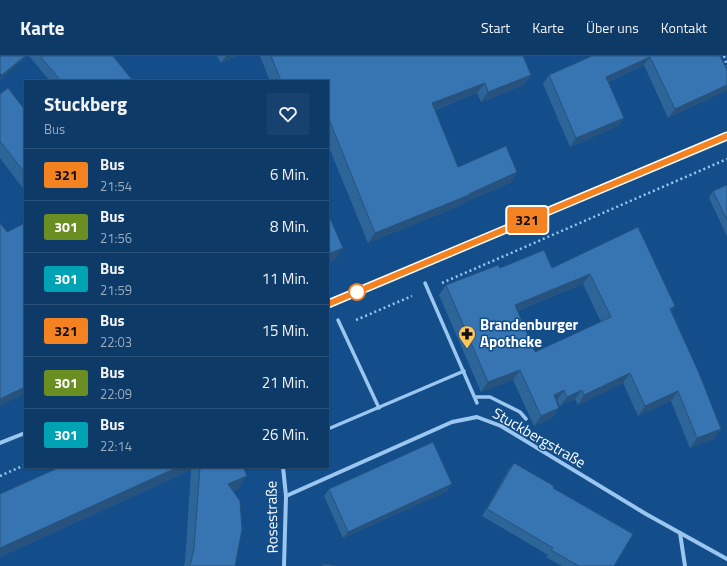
<!DOCTYPE html>
<html lang="de">
<meta charset="utf-8">
<style>
body{margin:0;font-family:"Titillium Web",sans-serif;background:#17416e;color:#f1f3f6;height:100vh;display:flex;flex-direction:column;font-size:15px;white-space:nowrap}
*{box-sizing:border-box;margin:0}
p{font-size:13px;color:#9badc0}
.icon{flex:none;width:22px;height:22px;fill:none;stroke:currentColor;stroke-width:2;stroke-linecap:round;stroke-linejoin:round}
.map{position:relative;flex:1;overflow:hidden}
.side{position:absolute;left:24px;top:24px;width:305px;height:388px;display:flex;flex-direction:column;background:#0e3a68;border-radius:0px;box-shadow:0 1px 3px #0004,0 0 0 1px #2e547c}
.side>*{flex:none}
.badge{padding:0 8px;border-radius:3px;font-size:14px;line-height:26px}
.map>.badge{position:absolute;translate:-50% -50%;box-shadow:0 0 0 2px #fff}
.round{display:grid;place-items:center;flex:none;width:42px;height:42px;border-radius:0px;background:#17416e}
.head{display:flex;align-items:center;justify-content:space-between;height:68px;padding:0 20px}
h1{font-size:19px;font-weight:700;line-height:30px}
ul{padding:0;list-style:none}
li{display:flex;align-items:center;gap:12px;height:52px;padding:0 20px;border-top:1px solid #2e547c}
li div{flex:1}
li b{display:block;font-size:15px}
li em{font-style:normal}
li .badge{min-width:44px;font-weight:700;text-align:center}
header{display:flex;align-items:center;gap:24px;box-sizing:border-box;height:56px;padding:0 20px;background:#0e3a68;border-bottom:1px solid #2e547c}
header strong{font-size:19px}
nav{display:flex;gap:22px;margin-inline-start:auto;font-size:14px}
.map>svg:first-child{display:block}
</style>
<header>
<strong>Karte</strong>
<nav><a>Start</a><a>Karte</a><a>Über uns</a><a>Kontakt</a></nav>
</header>
<div class="map">
<svg width="727" height="510" viewBox="0 0 727 510">
<rect width="100%" height="100%" fill="#134e8a"/>
<g fill="none" stroke-linecap="round" stroke-linejoin="round">
<g stroke="#9ac6f0" stroke-width="2.5" stroke-dasharray="2 3" stroke-linecap="butt">
<polyline points="724,0 727,10"/>
<polyline points="442,227 727,103"/>
<polyline points="356,264 412,240"/>
<polyline points="0,420 25,409"/>
</g>
<g stroke="#9ac6f0" stroke-width="3.5">
<polyline points="425,227 477,347"/>
<polyline points="338,264 379,352"/>
<polyline points="475,341 490,341 520,356 526,363"/>
<polyline points="328,373 464,315"/>
</g>
<g stroke="#9ac6f0" stroke-width="4">
<polyline points="328,248 727,80"/>
<polyline points="0,387 25,377"/>
<polyline points="283,411 286,440 284,510"/>
<polyline points="286,440 452,366 477,361 501,370 646,458 727,503"/>
<polyline points="680,477 685,510"/>
</g>
</g>
<g fill="#2e6599" fill-rule="evenodd">
<polygon points="29,0 113,0 133,25 50,25"/>
<polygon points="217,0 236,0 221,7"/>
<polygon points="260,0 523,0 531,19 524,29 481,46 477,37 435,54 458,111 517,116 510,127 463,147 462,149 368,187 328,89 328,25 270,25"/>
<polygon points="592,0 720,0 727,14 727,34 668,62 644,9 608,26 624,62 618,70 570,91 543,28 549,19"/>
<polygon points="0,38 25,54 25,135 0,102"/>
<polygon points="727,129 727,180 709,142 713,135"/>
<path d="M638,171l37,79 -4,6 50,117 -7,10 -24,9 -19,-47 -33,15 -15,-33 -45,22 -3,-6 -15,7 -3,-6h-1l3,8 -7,10 -18,8 -21,-46 -32,12 -42,-97 7,-10 54,-17h52zM583,228l18,38 -66,30 -18,-41z"/>
<polygon points="514,407 553,432 614,510 562,510 546,501 548,499 482,460 509,413"/>
<polygon points="60,411 243,411 238,433 233,435 235,510 184,510 185,506 191,414 0,501 0,438"/>
<polygon points="329,433 448,435 343,482 324,440"/>
</g>
<g fill="#26527d">
<polygon points="25,0 28,0 0,24 0,22 2,19"/>
<polygon points="226,0 236,0 221,7"/>
<polygon points="650,1 644,9 600,29 606,21"/>
<polygon points="531,19 524,29 481,46 488,36"/>
<polygon points="485,27 477,37 425,57 432,47"/>
<polygon points="727,29 727,35 668,62 675,53"/>
<polygon points="624,62 618,70 570,91 576,82"/>
<polygon points="517,116 510,127 463,147 462,149 368,187 375,177 469,138"/>
<polygon points="343,192 334,205 328,207 328,198"/>
<polygon points="590,218 583,228 508,258 515,249"/>
<polygon points="675,250 668,260 670,253"/>
<polygon points="520,314 513,324 481,336 488,326"/>
<polygon points="630,317 623,327 578,349 584,339"/>
<polygon points="25,331 25,338 0,350 0,343"/>
<polygon points="564,334 557,344 547,349 554,339"/>
<polygon points="582,334 575,343 560,350 567,341"/>
<polygon points="678,335 671,345 638,360 645,350"/>
<polygon points="559,352 552,362 534,370 541,360"/>
<polygon points="721,373 714,383 690,392 697,382"/>
<polygon points="178,411 193,411 191,414 0,501 0,492"/>
<polygon points="247,420 238,433 219,441 228,428"/>
<polygon points="452,428 448,435 343,482 348,476"/>
</g>
<g fill="#3675b2" stroke="#26527d" fill-rule="evenodd">
<polygon points="0,0 25,0 2,19 0,17"/>
<polygon points="40,0 113,0 133,25 61,25"/>
<polygon points="271,0 523,0 531,19 488,36 485,27 432,47 458,111 506,90 517,116 469,138 469,139 375,177 328,61 328,25 313,25 313,23 309,25 281,25"/>
<polygon points="592,0 720,0 727,14 727,29 675,53 650,1 606,21 624,62 576,82 549,19"/>
<polygon points="8,32 25,54 25,117 0,85 0,38"/>
<polygon points="727,129 727,164 713,135"/>
<polygon points="328,158 343,192 328,198"/>
<polygon points="0,167 7,176 25,167 25,331 0,343"/>
<path d="M638,171l37,79 -5,3 29,64 22,56 -24,9 -19,-47 -33,15 -15,-33 -46,22 -2,-5 -15,7 -3,-7 -10,5 5,13 -18,8 -21,-46 -32,12 -42,-97 52,-20 2,3 44,-18 8,18zM590,218l21,43 -76,35 -20,-47z"/>
<polygon points="433,386 452,428 348,476 329,433"/>
<polygon points="514,407 554,430 553,432 633,478 614,510 579,510 551,494 553,492 487,453"/>
<polygon points="60,411 178,411 0,492 0,438"/>
<polygon points="200,411 243,411 247,420 228,428 240,445 242,473 235,510 190,510 194,493"/>
<polygon points="323,508 337,510 323,510"/>
</g>
<g fill="none" stroke-linecap="round" stroke-linejoin="round">
<g stroke="#fff" stroke-width="9">
<polyline id="line" points="328,248 727,80"/>
</g>
<use href="#line" stroke="#f58220" stroke-width="6"/>
</g>
<defs>
<g id="pharmacy-pin" transform="scale(0.9)"><path d="M0 17L-7.5 6A9.5 9.5 0 1 1 7.5 6Z" fill="#ffc559" stroke="#134e8a"/><path d="M-2-6h4v4h4v4h-4v4h-4v-4h-4v-4h4Z" fill="#111"/></g>
</defs>
<g fill-rule="evenodd">
<use href="#pharmacy-pin" x="467" y="278"/>
</g>
<circle fill="#fff" stroke="#f58220" stroke-width="2" cx="357" cy="236" r="8"/>
<g text-anchor="middle" stroke-width="3" stroke-linejoin="round" paint-order="stroke">
<g font-size="15" font-weight="bold" fill="#fff" stroke="#134e8a" text-anchor="start">
<text x="480" y="274">Brandenburger<tspan x="480" dy="17">Apotheke</tspan></text>
</g>
<g font-size="15" fill="#fff" stroke="#134e8a">
<text transform="translate(539 382) rotate(30)" y="5">Stuckbergstraße</text>
<text transform="translate(272 461) rotate(-91)" y="5">Rosestraße</text>
</g>
</g>
</svg>
<b class="badge" style="left:527px;top:164px;background:#f58220;color:#111">321</b>
<section class="side">
<div class="head"><div><h1>Stuckberg</h1><p>Bus</p></div><a class="round"><svg class="icon" aria-label="heart" viewBox="0 0 24 24"><path d="M12 20l-8-8c-3-5 5-10 8-4 3-6 11-1 8 4z"/></svg></a></div>
<ul>
<li><span class="badge" style="background:#f58220;color:#111">321</span><div><b>Bus</b><p>21:54</p></div><em>6 Min.</em></li>
<li><span class="badge" style="background:#6b8e23;color:#fff">301</span><div><b>Bus</b><p>21:56</p></div><em>8 Min.</em></li>
<li><span class="badge" style="background:#00a3b4;color:#fff">301</span><div><b>Bus</b><p>21:59</p></div><em>11 Min.</em></li>
<li><span class="badge" style="background:#f58220;color:#111">321</span><div><b>Bus</b><p>22:03</p></div><em>15 Min.</em></li>
<li><span class="badge" style="background:#6b8e23;color:#fff">301</span><div><b>Bus</b><p>22:09</p></div><em>21 Min.</em></li>
<li><span class="badge" style="background:#00a3b4;color:#fff">301</span><div><b>Bus</b><p>22:14</p></div><em>26 Min.</em></li>
</ul>
</section>
</div>
